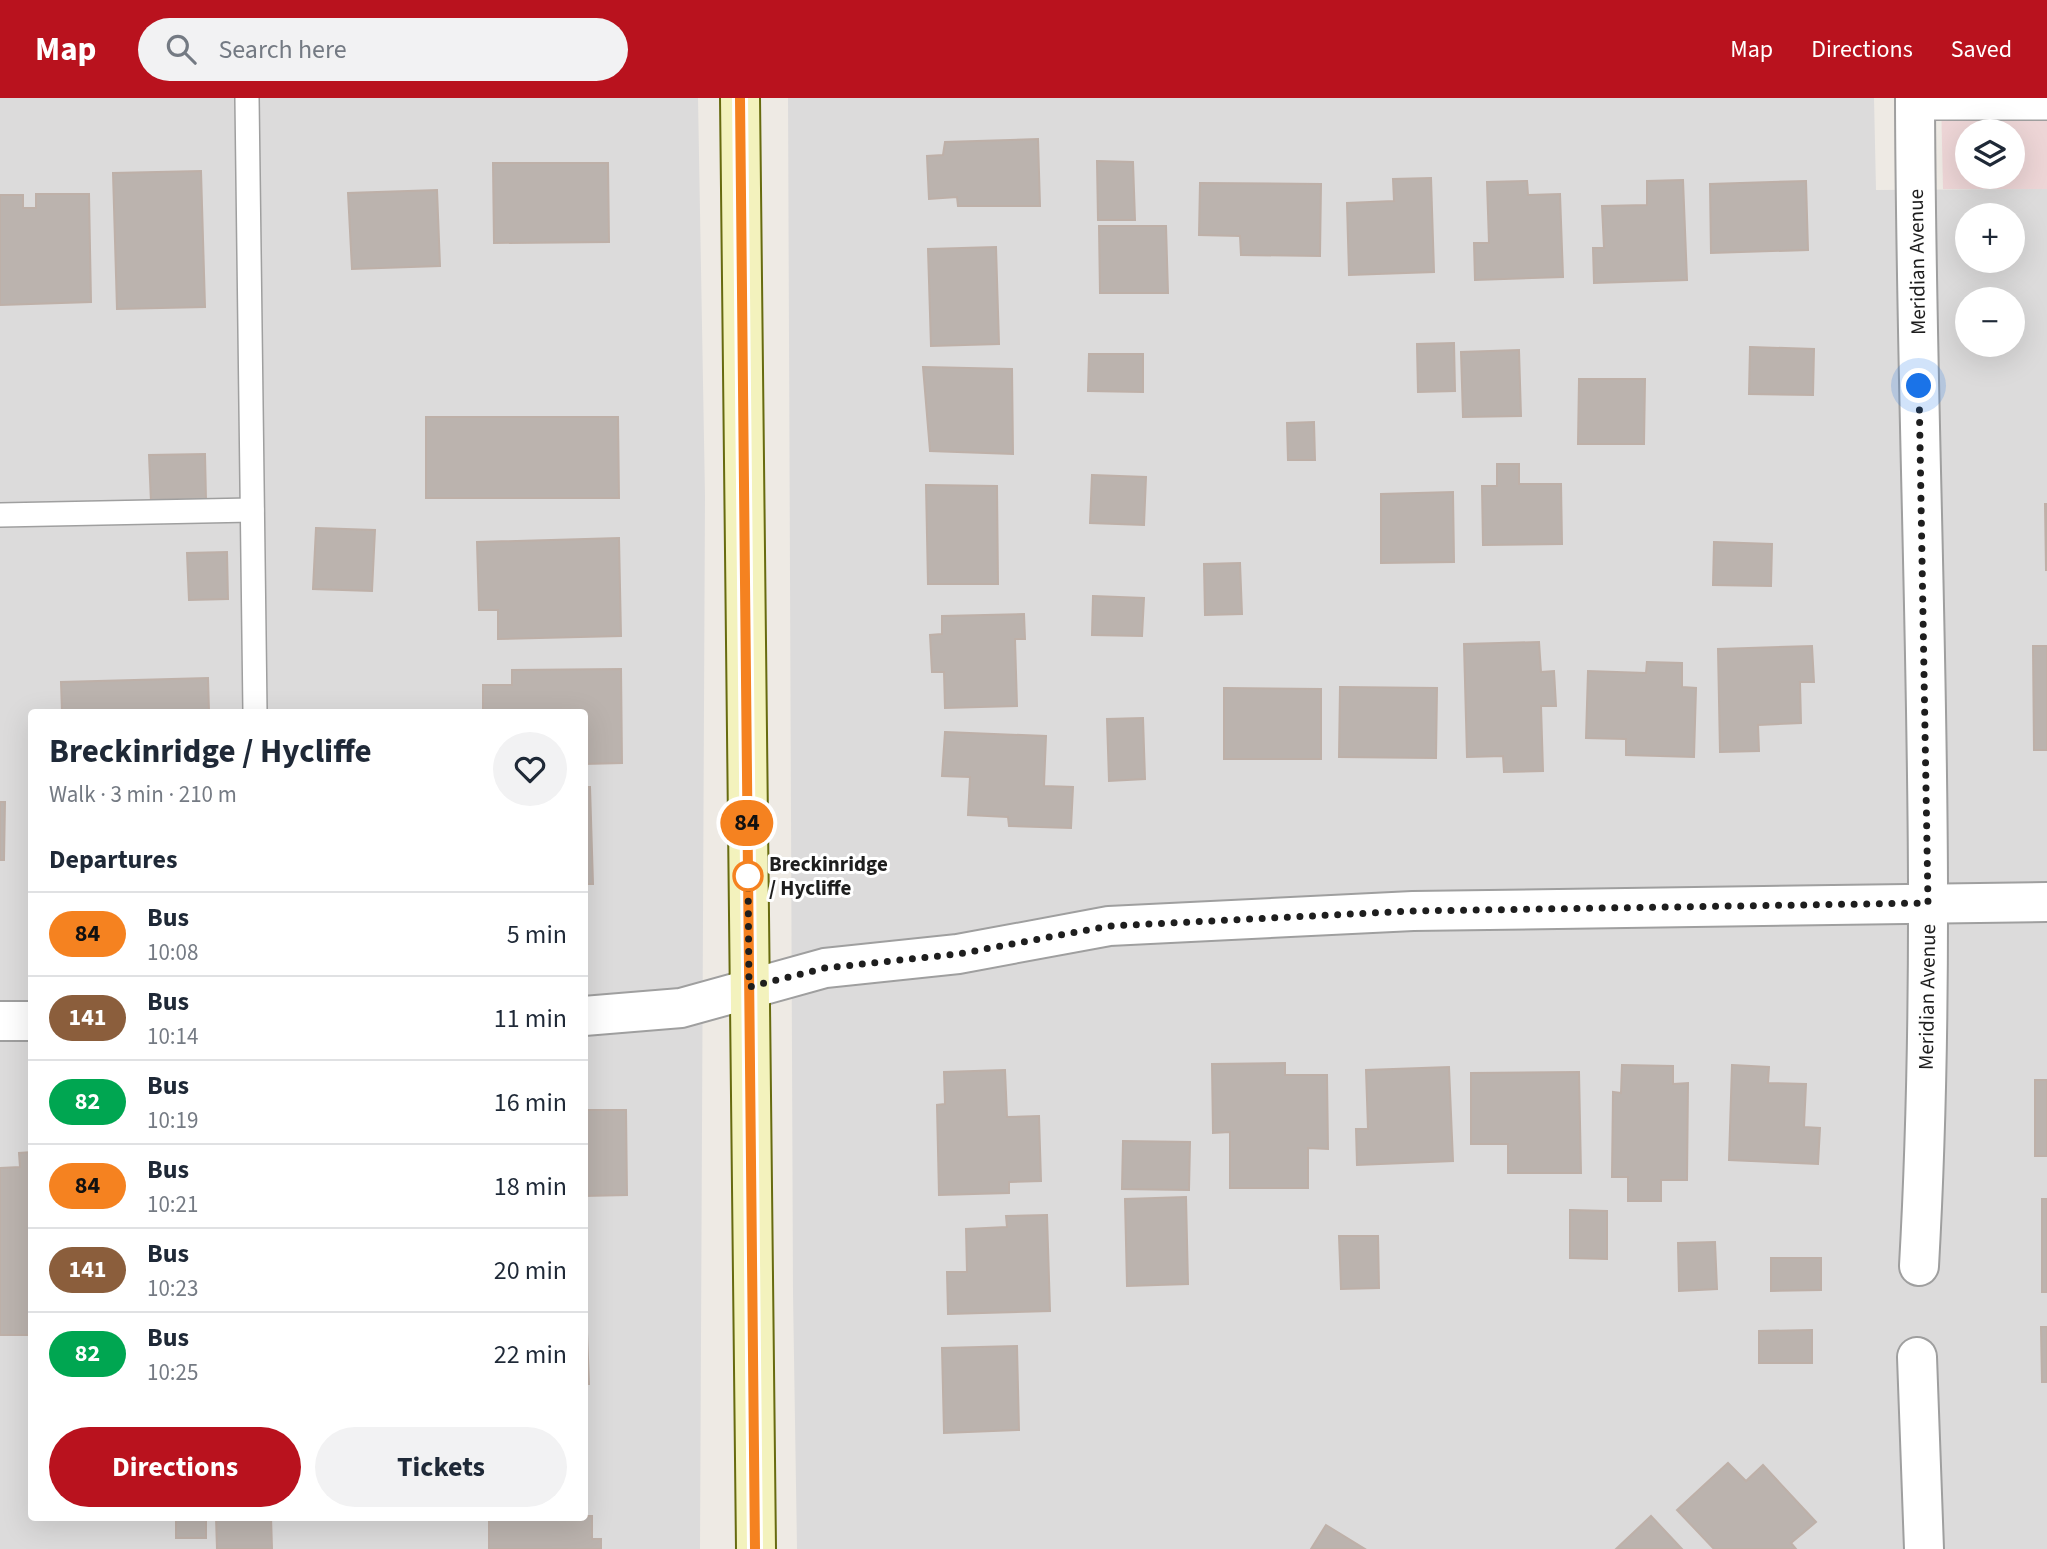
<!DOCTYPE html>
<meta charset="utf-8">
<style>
body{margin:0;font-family:"Source Sans 3",sans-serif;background:#f2f2f3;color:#1f2937;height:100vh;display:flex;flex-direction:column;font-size:26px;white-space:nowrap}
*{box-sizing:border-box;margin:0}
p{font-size:23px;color:#747a83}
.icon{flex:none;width:38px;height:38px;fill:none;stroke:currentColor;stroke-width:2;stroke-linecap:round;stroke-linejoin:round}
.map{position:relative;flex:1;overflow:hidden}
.drawer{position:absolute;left:28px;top:611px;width:560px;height:812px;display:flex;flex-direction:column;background:#fff;border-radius:7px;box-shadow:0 7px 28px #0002}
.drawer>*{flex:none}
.badge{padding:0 14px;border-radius:23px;font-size:24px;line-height:46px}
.tools{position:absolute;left:1955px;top:21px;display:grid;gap:14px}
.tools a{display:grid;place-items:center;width:70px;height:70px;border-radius:50%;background:#fff;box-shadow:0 7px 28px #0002;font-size:35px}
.you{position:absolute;width:35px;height:35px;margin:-18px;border:5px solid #fff;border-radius:50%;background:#1a73e8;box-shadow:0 0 0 10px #1a73e833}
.map>.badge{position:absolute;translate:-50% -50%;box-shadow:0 0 0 4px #fff}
h2{padding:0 21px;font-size:26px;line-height:63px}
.round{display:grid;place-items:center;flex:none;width:74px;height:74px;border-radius:37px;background:#f2f2f3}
.overview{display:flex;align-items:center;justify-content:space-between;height:119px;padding:0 21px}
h1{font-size:33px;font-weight:700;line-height:52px}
.button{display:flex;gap:14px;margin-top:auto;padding:14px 21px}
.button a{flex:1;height:80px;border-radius:42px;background:#b9121e;color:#fff;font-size:28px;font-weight:700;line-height:80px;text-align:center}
.button a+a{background:#f2f2f3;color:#1f2937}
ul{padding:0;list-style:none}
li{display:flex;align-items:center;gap:21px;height:84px;padding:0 21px;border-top:2px solid #e0e1e3}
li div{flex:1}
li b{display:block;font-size:26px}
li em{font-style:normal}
li .badge{min-width:77px;font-weight:700;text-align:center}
header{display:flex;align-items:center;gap:42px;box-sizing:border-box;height:98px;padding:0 35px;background:#b9121e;color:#fff}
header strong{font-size:33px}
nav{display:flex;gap:38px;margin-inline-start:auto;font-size:24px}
.search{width:490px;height:63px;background:#f2f2f3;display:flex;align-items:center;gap:18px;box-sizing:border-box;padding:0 24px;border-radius:38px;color:#747a83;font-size:26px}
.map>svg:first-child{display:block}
</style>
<header>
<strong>Map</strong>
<div class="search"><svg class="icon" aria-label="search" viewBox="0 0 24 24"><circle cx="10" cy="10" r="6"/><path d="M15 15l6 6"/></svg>Search here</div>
<nav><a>Map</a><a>Directions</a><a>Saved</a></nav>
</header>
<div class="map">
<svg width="2047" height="1451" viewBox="0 0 2047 1451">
<rect width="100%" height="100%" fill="#eeeae4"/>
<g fill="#dcdbdb" fill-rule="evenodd">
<path d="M0,0h698l7,398 -5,1053h-700zM32,614h552v805h-552z"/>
<path d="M788,0h1086l2,92 171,-1v1360h-1250l-4,-256zM1967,117h45v46h-45zM1967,201h45v46h-45z"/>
</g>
<path fill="#edd5d6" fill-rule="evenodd" d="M1941,0h106v91h-104zM1967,33h45v46h-45z"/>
<g fill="#bbb3ae" stroke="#beb0a8" stroke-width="2">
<polygon points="1038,41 1040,108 958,108 957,99 929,101 927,58 943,57 945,44"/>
<polygon points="1097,63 1133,64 1135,122 1098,122"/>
<polygon points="493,65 608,65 609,144 494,145"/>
<polygon points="201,73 205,209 117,211 113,75"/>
<polygon points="1431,80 1434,174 1349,177 1347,105 1394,103 1393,81"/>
<polygon points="1683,82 1687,182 1594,185 1593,150 1604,150 1602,108 1647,107 1647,83"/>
<polygon points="1527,83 1528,97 1560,96 1563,179 1475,182 1474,145 1489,145 1487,84"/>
<polygon points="1806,83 1808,152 1711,155 1710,86"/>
<polygon points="1200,85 1321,86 1320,158 1241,157 1240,138 1199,137"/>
<polygon points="437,92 440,168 352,171 348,95"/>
<polygon points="36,96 89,96 91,204 0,207 0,97 23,97 23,110 36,110"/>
<polygon points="1099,128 1166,128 1168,195 1100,195"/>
<polygon points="996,149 999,246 931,248 928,151"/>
<polygon points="1454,245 1455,293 1418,294 1417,246"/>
<polygon points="1750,249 1814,251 1813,297 1749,296"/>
<polygon points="1519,252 1521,318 1463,319 1461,254"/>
<polygon points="1143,256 1143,294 1088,293 1089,256"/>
<polygon points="923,269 1012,271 1013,356 930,353"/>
<polygon points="1579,281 1645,281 1644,346 1578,346"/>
<polygon points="426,319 618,319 619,400 426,400"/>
<polygon points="1314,324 1315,362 1288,362 1287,325"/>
<polygon points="205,356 206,402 151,404 149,357"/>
<polygon points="1497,366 1519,366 1519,386 1561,386 1562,446 1483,447 1482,388 1497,388"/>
<polygon points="1092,377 1146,379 1144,427 1090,425"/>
<polygon points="926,387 997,388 998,486 928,486"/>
<polygon points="1453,394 1454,464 1381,465 1381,396"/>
<polygon points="2045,406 2047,406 2047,472 2046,472"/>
<polygon points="316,430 375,432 372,493 313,491"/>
<polygon points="619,440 621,538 498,541 498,512 479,512 477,444"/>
<polygon points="1714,444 1772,446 1771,488 1713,487"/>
<polygon points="227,454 228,501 189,502 187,455"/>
<polygon points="1240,465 1242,516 1205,517 1204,466"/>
<polygon points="1093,498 1144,500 1142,538 1092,537"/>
<polygon points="1024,516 1025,541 1015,541 1017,608 945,610 944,574 932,574 930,537 942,536 942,518"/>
<polygon points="1539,544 1541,574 1554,573 1556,608 1541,608 1543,673 1504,674 1503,658 1467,659 1464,546"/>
<polygon points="1812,548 1814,584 1800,584 1801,625 1758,627 1759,653 1720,654 1718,551"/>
<polygon points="2033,548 2047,548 2047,652 2034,652"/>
<polygon points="1647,564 1682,565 1682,589 1696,590 1694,659 1626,657 1626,641 1586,640 1588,573 1646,575"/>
<polygon points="621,571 622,665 584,666 584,614 483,614 483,587 512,587 512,572"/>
<polygon points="208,580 209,614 62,614 61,584"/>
<polygon points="1340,589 1437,590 1436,660 1339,659"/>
<polygon points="1224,590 1321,591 1321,661 1224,661"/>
<polygon points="1143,620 1145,681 1109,683 1107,621"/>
<polygon points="945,634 1046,638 1044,688 1073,689 1071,730 1009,728 1008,719 968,717 970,679 942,678"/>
<polygon points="584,689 590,689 593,786 584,786"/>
<polygon points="0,704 5,704 4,762 0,762"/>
<polygon points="1285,965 1285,977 1327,977 1328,1051 1308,1050 1308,1090 1230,1090 1230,1034 1213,1035 1212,966"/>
<polygon points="1622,967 1673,968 1673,986 1688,985 1687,1082 1661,1082 1661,1103 1628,1103 1628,1079 1612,1079 1613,994 1621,995"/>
<polygon points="1732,967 1769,969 1768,985 1806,986 1804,1029 1820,1030 1818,1066 1729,1062"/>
<polygon points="1449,969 1453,1063 1357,1067 1356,1031 1368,1031 1366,972"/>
<polygon points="1005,972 1007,1019 1039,1018 1041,1083 1009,1084 1009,1095 939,1097 937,1007 945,1006 944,974"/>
<polygon points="1579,974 1581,1075 1508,1075 1508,1046 1471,1046 1471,975"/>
<rect x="2035" y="982" width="12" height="76"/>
<polygon points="584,1012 626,1012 627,1097 584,1098"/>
<polygon points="1123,1043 1190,1044 1189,1092 1122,1091"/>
<polygon points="32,1054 32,1237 0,1237 0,1070 20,1069 19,1055"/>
<polygon points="1186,1099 1188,1186 1127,1188 1125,1101"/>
<rect x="2042" y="1101" width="5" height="93"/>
<polygon points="1570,1112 1607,1113 1607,1161 1570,1160"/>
<polygon points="1047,1117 1050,1213 948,1216 947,1174 967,1174 966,1131 1007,1129 1006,1118"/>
<polygon points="1339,1138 1378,1138 1379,1190 1341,1191"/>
<polygon points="1715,1144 1717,1191 1679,1193 1678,1145"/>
<polygon points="584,1158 589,1286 584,1286"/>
<polygon points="1771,1160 1821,1160 1821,1192 1771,1193"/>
<polygon points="2041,1229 2047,1229 2047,1284 2042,1284"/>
<polygon points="1812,1232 1812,1265 1759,1265 1759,1233"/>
<polygon points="1017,1248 1019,1332 944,1335 942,1250"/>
<polygon points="1728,1365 1746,1383 1763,1367 1816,1424 1791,1445 1796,1451 1714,1451 1677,1412"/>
<polygon points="592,1418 592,1441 601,1441 601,1451 489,1451 489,1419"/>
<polygon points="1651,1418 1682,1451 1616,1451"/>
<rect x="176" y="1419" width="30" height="21"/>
<polygon points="216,1419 271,1419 272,1451 217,1451"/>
<polygon points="1326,1427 1365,1451 1311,1451"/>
</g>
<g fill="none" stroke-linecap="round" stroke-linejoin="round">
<g stroke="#9f9f9f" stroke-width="26">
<g id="lane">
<polyline points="247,0 255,614"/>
<polyline points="1915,10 2046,10"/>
<polyline points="0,417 252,412"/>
</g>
</g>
<g stroke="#9f9f9f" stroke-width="42">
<g id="street">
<path d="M1915,0c1,389 26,779 4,1168"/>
<polyline points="584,918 681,910 825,870 958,856 1109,828 1413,813 2047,804"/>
<polyline points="0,923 32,923"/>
<polyline points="1917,1259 1924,1451"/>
</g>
</g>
<g stroke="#676b0f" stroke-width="42">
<polyline id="secondary" points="740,0 756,1451"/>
</g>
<use href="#lane" stroke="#fff" stroke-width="23"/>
<use href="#street" stroke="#fff" stroke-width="38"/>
<use href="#secondary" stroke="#f3f2bd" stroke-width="38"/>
</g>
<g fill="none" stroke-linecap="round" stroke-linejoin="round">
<g stroke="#fff" stroke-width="16">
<polyline id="line" points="740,0 755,1451"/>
</g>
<use href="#line" stroke="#f58220" stroke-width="10"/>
<polyline stroke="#1e1e1e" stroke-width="7" stroke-dasharray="0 12.6" points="748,778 749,889 825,870 958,856 1109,828 1413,813 1928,805 1919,288"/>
</g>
<circle fill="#fff" stroke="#f58220" stroke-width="3.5" cx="748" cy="778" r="14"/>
<g text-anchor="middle" stroke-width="6" stroke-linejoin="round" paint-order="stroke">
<g font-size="21" fill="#1e1e1e" stroke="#fff">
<text transform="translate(1917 164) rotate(-91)" y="7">Meridian Avenue</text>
<text transform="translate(1927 899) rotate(-89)" y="7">Meridian Avenue</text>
</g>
<g font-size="21" font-weight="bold" fill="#1e1e1e" stroke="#fff" text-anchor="start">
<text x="769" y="773">Breckinridge<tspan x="769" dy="24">/ Hycliffe</tspan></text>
</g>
</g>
</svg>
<div class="tools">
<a><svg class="icon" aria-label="layers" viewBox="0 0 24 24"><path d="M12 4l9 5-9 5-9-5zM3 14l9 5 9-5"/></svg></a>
<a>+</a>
<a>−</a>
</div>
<div class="you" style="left:1919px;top:288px"></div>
<b class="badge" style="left:747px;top:725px;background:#f58220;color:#111">84</b>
<section class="drawer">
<div class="overview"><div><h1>Breckinridge / Hycliffe</h1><p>Walk · 3 min · 210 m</p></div><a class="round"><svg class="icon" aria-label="heart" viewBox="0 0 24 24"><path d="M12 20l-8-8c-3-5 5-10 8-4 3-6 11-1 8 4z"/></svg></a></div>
<h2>Departures</h2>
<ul>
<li><span class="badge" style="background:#f58220;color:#111">84</span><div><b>Bus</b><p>10:08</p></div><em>5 min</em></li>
<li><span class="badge" style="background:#8b5e3c;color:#fff">141</span><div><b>Bus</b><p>10:14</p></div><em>11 min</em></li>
<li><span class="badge" style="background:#00a651;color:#fff">82</span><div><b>Bus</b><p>10:19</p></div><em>16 min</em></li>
<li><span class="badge" style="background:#f58220;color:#111">84</span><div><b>Bus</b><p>10:21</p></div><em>18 min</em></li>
<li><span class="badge" style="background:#8b5e3c;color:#fff">141</span><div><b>Bus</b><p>10:23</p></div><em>20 min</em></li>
<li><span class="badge" style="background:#00a651;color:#fff">82</span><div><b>Bus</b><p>10:25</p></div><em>22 min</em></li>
</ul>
<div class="button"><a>Directions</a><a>Tickets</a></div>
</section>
</div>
